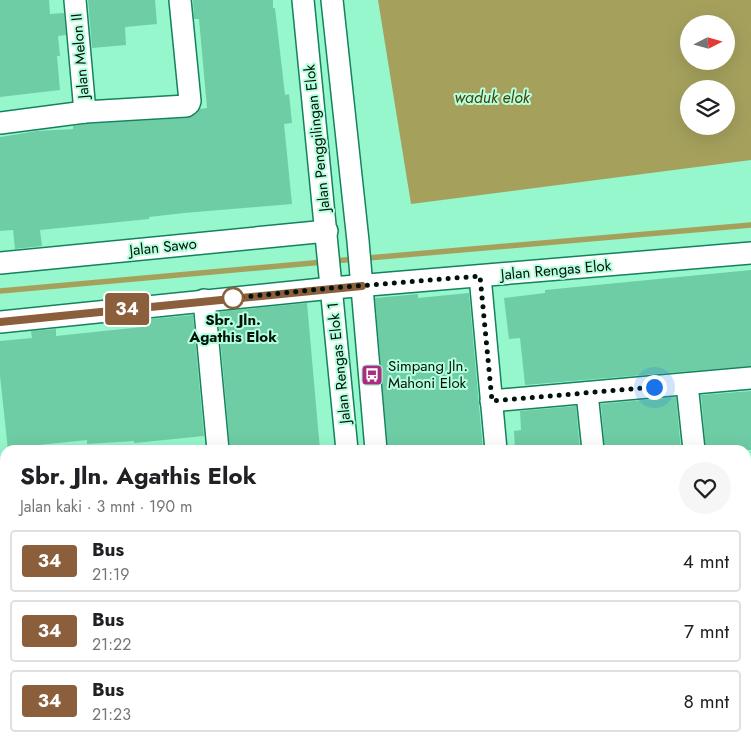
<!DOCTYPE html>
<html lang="id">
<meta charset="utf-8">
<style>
body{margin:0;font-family:Jost,sans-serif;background:#f6f6f6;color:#202124;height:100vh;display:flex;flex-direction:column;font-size:19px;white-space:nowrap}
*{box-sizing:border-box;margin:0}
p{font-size:16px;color:#757577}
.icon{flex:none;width:28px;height:28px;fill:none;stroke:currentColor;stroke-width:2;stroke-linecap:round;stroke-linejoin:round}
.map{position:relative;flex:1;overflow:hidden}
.details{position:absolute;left:0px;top:445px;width:751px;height:305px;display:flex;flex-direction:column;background:#fff;border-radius:15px 15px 0 0;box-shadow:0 5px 20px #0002}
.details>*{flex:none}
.badge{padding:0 10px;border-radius:4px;font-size:18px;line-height:32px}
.needle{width:32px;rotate:84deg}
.fabs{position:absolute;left:680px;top:15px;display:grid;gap:10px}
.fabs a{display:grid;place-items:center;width:55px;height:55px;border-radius:50%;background:#fff;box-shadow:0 5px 20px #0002;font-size:25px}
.you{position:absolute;width:25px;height:25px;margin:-12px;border:4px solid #fff;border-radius:50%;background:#1a73e8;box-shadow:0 0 0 8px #1a73e833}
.map>.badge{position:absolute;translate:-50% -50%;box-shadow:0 0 0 2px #fff}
.round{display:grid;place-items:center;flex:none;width:52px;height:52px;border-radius:26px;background:#f6f6f6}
.head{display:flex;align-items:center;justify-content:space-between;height:85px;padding:0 20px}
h1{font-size:24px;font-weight:700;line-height:38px}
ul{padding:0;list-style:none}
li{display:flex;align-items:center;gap:15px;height:62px;margin:0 10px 8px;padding:0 10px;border:2px solid #e0e0e0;border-radius:5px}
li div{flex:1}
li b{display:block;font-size:19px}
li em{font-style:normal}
li .badge{min-width:55px;font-weight:700;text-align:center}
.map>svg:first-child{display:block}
</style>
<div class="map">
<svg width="751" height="750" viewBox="0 0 751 750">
<rect width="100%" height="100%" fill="#96f6cc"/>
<polygon fill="#e5b39d" points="746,580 751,580 751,642 746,643"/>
<path fill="#a5a15d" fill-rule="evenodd" d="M378,0h373v160l-340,44zM689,24h37v37h-37zM689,89h37v37h-37z"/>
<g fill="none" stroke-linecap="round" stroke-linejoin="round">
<g stroke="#a5a15d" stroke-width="5.5">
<polyline points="333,261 751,225"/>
<polyline points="0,291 324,262"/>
</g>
</g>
<g fill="#6ecda5">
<polygon points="0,0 49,0 50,14 64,13 66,35 58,36 60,56 57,56 60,90 0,97"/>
<polygon points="88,0 155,0 157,24 125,27 126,45 92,48"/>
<polygon points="193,0 273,0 273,8 275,8 285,95 289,94 292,123 284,124 292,204 184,213 149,217 149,219 40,230 42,246 15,249 13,230 0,231 0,137 37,131 73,129 73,126 86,124 187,118 196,114 200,109 207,108 199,19 194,19"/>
<polygon points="751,270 751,366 525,385 520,338 509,339 504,298 545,293 545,290"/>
<polygon points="469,293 483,450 388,450 375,298 418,294 418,298"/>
<polygon points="307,303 320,450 230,450 218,312"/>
<polygon points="193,315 204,436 134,443 134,441 87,444 87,440 39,445 39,450 8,450 0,376 0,341 32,338 31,331 56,329 56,336 142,327 142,320"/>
<polygon points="751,391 751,450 706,450 701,395"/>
<polygon points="676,397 681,450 605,450 601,404"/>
<polygon points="576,406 580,450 548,450 548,449 515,450 514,431 521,430 520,411"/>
</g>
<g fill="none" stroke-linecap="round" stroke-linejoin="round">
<g stroke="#15825e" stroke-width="24">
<g id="minor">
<polyline points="75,0 85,112"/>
<polyline points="303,0 347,450"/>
<polyline points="332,0 358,241 376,450"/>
<polyline points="0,123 85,112 186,106 189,104 190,101 180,0"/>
<polyline points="0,263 327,231"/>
<polyline points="480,276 496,450"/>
<polyline points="204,300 218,450"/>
<polyline points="0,322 332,288 751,253"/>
<polyline points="687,384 694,450"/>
<polyline points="587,393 593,450"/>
<polyline points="491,401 751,378"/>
<polyline points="3,470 5,488"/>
<polyline points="746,570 751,569"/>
<polyline points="746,647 751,647"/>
<polyline points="0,648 5,648"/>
<polyline points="0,712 5,711"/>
<polyline points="33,745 34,750"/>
<polyline points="55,745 56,750"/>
<polyline points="157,745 157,750"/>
<polyline points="245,745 245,750"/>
<polyline points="376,745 377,750"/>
<polyline points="403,745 404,750"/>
<polyline points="525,745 525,750"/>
<polyline points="624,745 625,750"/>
<polyline points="718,745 719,750"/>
</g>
</g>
<use href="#minor" stroke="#fff" stroke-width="21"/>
</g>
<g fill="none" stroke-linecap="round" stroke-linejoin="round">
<g stroke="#fff" stroke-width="11">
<polyline id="line" points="0,322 362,286"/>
</g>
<use href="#line" stroke="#8b5e3c" stroke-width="8"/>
<polyline stroke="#01120a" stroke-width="5" stroke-dasharray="0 9" points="233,298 332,288 480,276 492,401 654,387"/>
</g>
<defs>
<g id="bus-square" transform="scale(1.125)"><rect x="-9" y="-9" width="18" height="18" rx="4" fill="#aa2e80" stroke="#b5ffdd"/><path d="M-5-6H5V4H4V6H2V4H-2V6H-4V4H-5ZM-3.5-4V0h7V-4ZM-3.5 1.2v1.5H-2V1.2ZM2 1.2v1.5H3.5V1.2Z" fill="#fff"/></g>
</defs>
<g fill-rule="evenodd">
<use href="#bus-square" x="372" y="375"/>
</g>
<circle fill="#fff" stroke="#8b5e3c" stroke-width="2.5" cx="233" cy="298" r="10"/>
<g text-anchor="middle" stroke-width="4" stroke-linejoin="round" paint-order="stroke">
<g font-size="15" fill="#01120a" stroke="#b5ffdd">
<text transform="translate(80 56) rotate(-95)" y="5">Jalan Melon II</text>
<text transform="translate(317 138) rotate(-96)" y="5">Jalan Penggilingan Elok</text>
<text transform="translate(163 247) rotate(-6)" y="5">Jalan Sawo</text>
<text transform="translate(556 270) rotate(-5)" y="5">Jalan Rengas Elok</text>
<text transform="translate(339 363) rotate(-96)" y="5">Jalan Rengas Elok 1</text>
</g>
<g font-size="15" font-weight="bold" fill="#01120a" stroke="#b5ffdd">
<text x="233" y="325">Sbr. Jln.<tspan x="233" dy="17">Agathis Elok</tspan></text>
</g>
<g font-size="15" fill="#01120a" stroke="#b5ffdd" text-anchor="start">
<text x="388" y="371">Simpang Jln.<tspan x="388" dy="17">Mahoni Elok</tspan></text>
</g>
<g font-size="16" font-style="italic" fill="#46420c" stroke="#b5ffdd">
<text x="492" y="103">waduk elok</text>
</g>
</g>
</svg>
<div class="fabs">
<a><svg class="needle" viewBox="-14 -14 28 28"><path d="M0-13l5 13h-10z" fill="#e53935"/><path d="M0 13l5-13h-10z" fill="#757577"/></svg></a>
<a><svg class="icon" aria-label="layers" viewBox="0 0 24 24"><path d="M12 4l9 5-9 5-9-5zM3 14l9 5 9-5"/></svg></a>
</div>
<div class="you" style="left:654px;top:387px"></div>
<b class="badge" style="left:127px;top:309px;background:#8b5e3c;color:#fff">34</b>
<section class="details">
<div class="head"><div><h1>Sbr. Jln. Agathis Elok</h1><p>Jalan kaki · 3 mnt · 190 m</p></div><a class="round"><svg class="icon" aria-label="heart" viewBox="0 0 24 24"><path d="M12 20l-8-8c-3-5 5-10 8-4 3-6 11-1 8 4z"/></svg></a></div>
<ul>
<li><span class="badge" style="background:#8b5e3c;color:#fff">34</span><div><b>Bus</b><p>21:19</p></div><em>4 mnt</em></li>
<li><span class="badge" style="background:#8b5e3c;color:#fff">34</span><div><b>Bus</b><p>21:22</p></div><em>7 mnt</em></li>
<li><span class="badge" style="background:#8b5e3c;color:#fff">34</span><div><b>Bus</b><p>21:23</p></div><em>8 mnt</em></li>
</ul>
</section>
</div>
